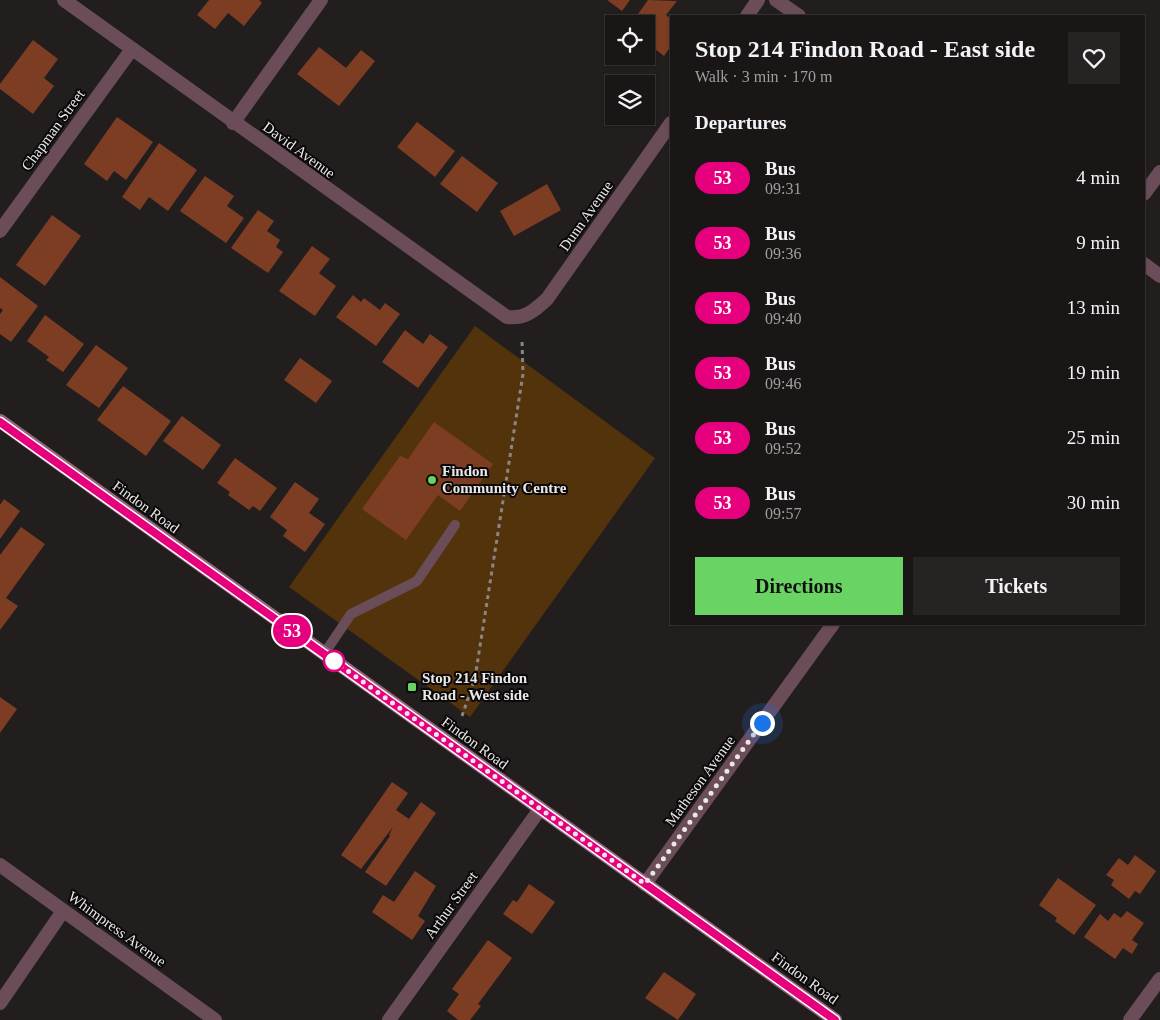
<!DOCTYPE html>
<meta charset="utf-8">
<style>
body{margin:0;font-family:Georgia,serif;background:#272323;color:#f1f3f6;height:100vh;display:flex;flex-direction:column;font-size:19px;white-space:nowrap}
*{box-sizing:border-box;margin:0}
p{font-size:16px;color:#9f9fa1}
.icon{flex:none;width:28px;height:28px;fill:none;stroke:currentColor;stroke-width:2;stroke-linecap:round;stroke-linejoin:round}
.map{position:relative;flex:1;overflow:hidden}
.details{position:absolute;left:670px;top:15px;width:475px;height:610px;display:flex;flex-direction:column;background:#1a1616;border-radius:0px;box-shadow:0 1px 4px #0004,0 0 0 1px #383535}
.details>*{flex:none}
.badge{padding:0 10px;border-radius:16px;font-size:18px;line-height:32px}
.fabs{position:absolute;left:605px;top:15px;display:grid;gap:10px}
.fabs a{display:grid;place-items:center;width:50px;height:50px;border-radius:0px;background:#1a1616;box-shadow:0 1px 4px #0004,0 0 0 1px #383535;font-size:25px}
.you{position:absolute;width:25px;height:25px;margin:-12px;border:4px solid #fff;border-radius:50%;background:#1a73e8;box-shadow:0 0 0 8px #1a73e833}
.map>.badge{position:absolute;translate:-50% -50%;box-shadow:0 0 0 2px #fff}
h2{padding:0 25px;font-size:19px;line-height:45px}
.round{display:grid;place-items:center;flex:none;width:52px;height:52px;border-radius:0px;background:#272323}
.head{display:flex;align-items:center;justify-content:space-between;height:85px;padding:0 25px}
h1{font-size:24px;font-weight:600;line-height:38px}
.cta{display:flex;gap:10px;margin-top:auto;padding:10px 25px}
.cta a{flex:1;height:58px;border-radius:0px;background:#69d464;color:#111;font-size:20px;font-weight:600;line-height:58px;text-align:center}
.cta a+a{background:#272323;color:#f1f3f6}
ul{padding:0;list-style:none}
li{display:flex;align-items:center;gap:15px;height:65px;padding:0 25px}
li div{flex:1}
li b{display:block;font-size:19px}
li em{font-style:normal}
li .badge{min-width:55px;font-weight:700;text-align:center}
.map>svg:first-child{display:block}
</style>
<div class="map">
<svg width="1160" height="1020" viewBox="0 0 1160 1020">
<rect width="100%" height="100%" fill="#221e1e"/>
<polygon fill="#53330b" points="475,326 655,458 470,717 289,587"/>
<g fill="#7c3d23">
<polygon points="209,0 259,0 262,3 244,26 228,13 215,29 197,15"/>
<polygon points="607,0 630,0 622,11"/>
<polygon points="648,0 677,1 666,15 671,19 671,46 664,56 646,42 646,24 631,24"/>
<polygon points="33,40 58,59 44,78 54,86 33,114 0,89 0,84"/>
<polygon points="319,47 346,68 361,50 375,61 339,106 297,74"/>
<polygon points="117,117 153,142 126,180 114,171 107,181 84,164"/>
<polygon points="417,122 455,151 435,177 397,147"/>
<polygon points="159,143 197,170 168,211 149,197 140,210 122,197"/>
<polygon points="462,156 498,183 477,212 440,184"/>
<polygon points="205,176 234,196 227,206 244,218 226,243 180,211"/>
<polygon points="547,184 561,210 514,236 500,211"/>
<polygon points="258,210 274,221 267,231 280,240 276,247 283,252 268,273 231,248"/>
<polygon points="52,215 81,236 45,286 16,265"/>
<polygon points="312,246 330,259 319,273 336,286 315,316 279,291"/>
<polygon points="0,277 38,306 11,342 0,334 0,314 3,310 0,308"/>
<polygon points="353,295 361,302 364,298 380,310 385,303 400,314 376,346 336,317"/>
<polygon points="45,315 84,344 63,372 46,360 49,357 27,341"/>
<polygon points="405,330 423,344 430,334 448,347 418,388 382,362"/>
<polygon points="96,345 128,368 99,408 66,385"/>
<polygon points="300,358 332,381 316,403 284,380"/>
<polygon points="123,386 171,421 146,456 97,420"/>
<polygon points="182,416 221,445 203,470 163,441"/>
<polygon points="434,422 493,464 460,511 438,495 406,540 362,509 400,456 408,459"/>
<polygon points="235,458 277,488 260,511 253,506 249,510 228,495 230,492 217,483"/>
<polygon points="295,482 319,499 309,513 325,524 305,552 283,536 287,530 270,517"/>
<polygon points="4,499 20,511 0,539 0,505"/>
<polygon points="21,527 45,544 6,598 18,606 0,630 0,555"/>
<polygon points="0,697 17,709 0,733"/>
<polygon points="392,782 408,793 396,810 409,819 421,802 436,813 386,886 365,872 390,836 389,835 393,827 361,869 341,855"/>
<polygon points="1135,855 1156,871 1140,894 1135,891 1129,899 1111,885 1114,880 1106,875 1119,858 1128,865"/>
<polygon points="415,871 436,886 418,916 425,921 412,940 372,912 383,895 394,902"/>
<polygon points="1058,878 1096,905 1074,935 1055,921 1057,918 1039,905"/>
<polygon points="529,884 555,902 532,934 503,914 513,900 517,902"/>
<polygon points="1127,911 1144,923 1132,940 1138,944 1132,954 1123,948 1115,959 1084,937 1100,914 1108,921 1114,913 1121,918"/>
<polygon points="488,940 512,958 478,1004 481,1006 470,1020 458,1020 447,1011 459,994 452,989"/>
<polygon points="664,972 696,994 678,1020 645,998"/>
</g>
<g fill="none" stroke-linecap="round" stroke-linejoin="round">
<polyline stroke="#8a8686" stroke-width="3" stroke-dasharray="4 4" stroke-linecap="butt" points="462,716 475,678 523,374 522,341"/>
<polyline stroke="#6a4d59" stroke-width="10" points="324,654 351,614 417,581 455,525"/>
<g stroke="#6a4d59" stroke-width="14">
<path d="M64,0l443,317c18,2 27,-6 40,-18l124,-176"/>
<polyline points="776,0 799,16"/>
<polyline points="747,16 758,0"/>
<polyline points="233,123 321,0"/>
<polyline points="1144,194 1160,172"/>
<polyline points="0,231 132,49"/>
<polyline points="1144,264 1160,276"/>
<polyline points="0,865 215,1020"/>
<polyline points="645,884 833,624"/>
<polyline points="0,1003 63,911"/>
<polyline points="389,1020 540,809"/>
<polyline points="1130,1020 1160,979"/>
</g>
<polyline stroke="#94667a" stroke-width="14" points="0,421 835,1020"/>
</g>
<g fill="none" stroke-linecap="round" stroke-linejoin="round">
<g stroke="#fff" stroke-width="11">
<polyline id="line" points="0,422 835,1020"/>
</g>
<use href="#line" stroke="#e6007e" stroke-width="8"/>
<polyline stroke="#eae7e7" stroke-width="5" stroke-dasharray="0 9" points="334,661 645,884 762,723"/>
</g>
<g fill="#69d464" stroke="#0a0808" stroke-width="2">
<circle cx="432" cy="480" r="5"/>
<rect x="407" y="682" width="10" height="10" rx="2.5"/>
</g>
<circle fill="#fff" stroke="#e6007e" stroke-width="2.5" cx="334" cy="661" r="10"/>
<g text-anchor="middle" stroke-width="4" stroke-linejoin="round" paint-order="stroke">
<g font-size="15" fill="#eae7e7" stroke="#0a0808">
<text transform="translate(53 130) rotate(-54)" y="5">Chapman Street</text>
<text transform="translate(299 150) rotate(36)" y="5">David Avenue</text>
<text transform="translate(586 216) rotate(-55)" y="5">Dunn Avenue</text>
<text transform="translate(146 507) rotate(36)" y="5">Findon Road</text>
<text transform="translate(475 743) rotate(36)" y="5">Findon Road</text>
<text transform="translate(700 781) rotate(-54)" y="5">Matheson Avenue</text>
<text transform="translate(451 905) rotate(-54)" y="5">Arthur Street</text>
<text transform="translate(117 929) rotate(36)" y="5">Whimpress Avenue</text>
<text transform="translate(805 978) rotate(36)" y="5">Findon Road</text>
</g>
<g font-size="15" font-weight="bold" fill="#eae7e7" stroke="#0a0808" text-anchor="start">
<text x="442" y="476">Findon<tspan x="442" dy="17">Community Centre</tspan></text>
<text x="422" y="683">Stop 214 Findon<tspan x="422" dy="17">Road - West side</tspan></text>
</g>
</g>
</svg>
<div class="fabs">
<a><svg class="icon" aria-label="locate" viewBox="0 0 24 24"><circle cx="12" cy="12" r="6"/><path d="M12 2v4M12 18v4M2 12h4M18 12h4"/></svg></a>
<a><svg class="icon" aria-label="layers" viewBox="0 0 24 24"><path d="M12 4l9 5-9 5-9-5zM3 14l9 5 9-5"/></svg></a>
</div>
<div class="you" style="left:762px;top:723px"></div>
<b class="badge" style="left:292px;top:631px;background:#e6007e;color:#fff">53</b>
<section class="details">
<div class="head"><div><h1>Stop 214 Findon Road - East side</h1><p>Walk · 3 min · 170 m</p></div><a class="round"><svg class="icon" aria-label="heart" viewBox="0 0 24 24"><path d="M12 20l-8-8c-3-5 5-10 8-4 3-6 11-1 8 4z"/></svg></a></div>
<h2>Departures</h2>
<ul>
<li><span class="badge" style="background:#e6007e;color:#fff">53</span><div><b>Bus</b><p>09:31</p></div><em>4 min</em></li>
<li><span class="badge" style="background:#e6007e;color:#fff">53</span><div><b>Bus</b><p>09:36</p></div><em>9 min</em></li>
<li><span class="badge" style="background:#e6007e;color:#fff">53</span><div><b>Bus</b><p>09:40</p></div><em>13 min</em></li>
<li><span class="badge" style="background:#e6007e;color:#fff">53</span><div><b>Bus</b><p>09:46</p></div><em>19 min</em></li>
<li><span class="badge" style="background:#e6007e;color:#fff">53</span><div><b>Bus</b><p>09:52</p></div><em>25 min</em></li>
<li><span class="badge" style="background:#e6007e;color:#fff">53</span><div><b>Bus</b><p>09:57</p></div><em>30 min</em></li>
</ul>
<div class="cta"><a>Directions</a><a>Tickets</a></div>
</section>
</div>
